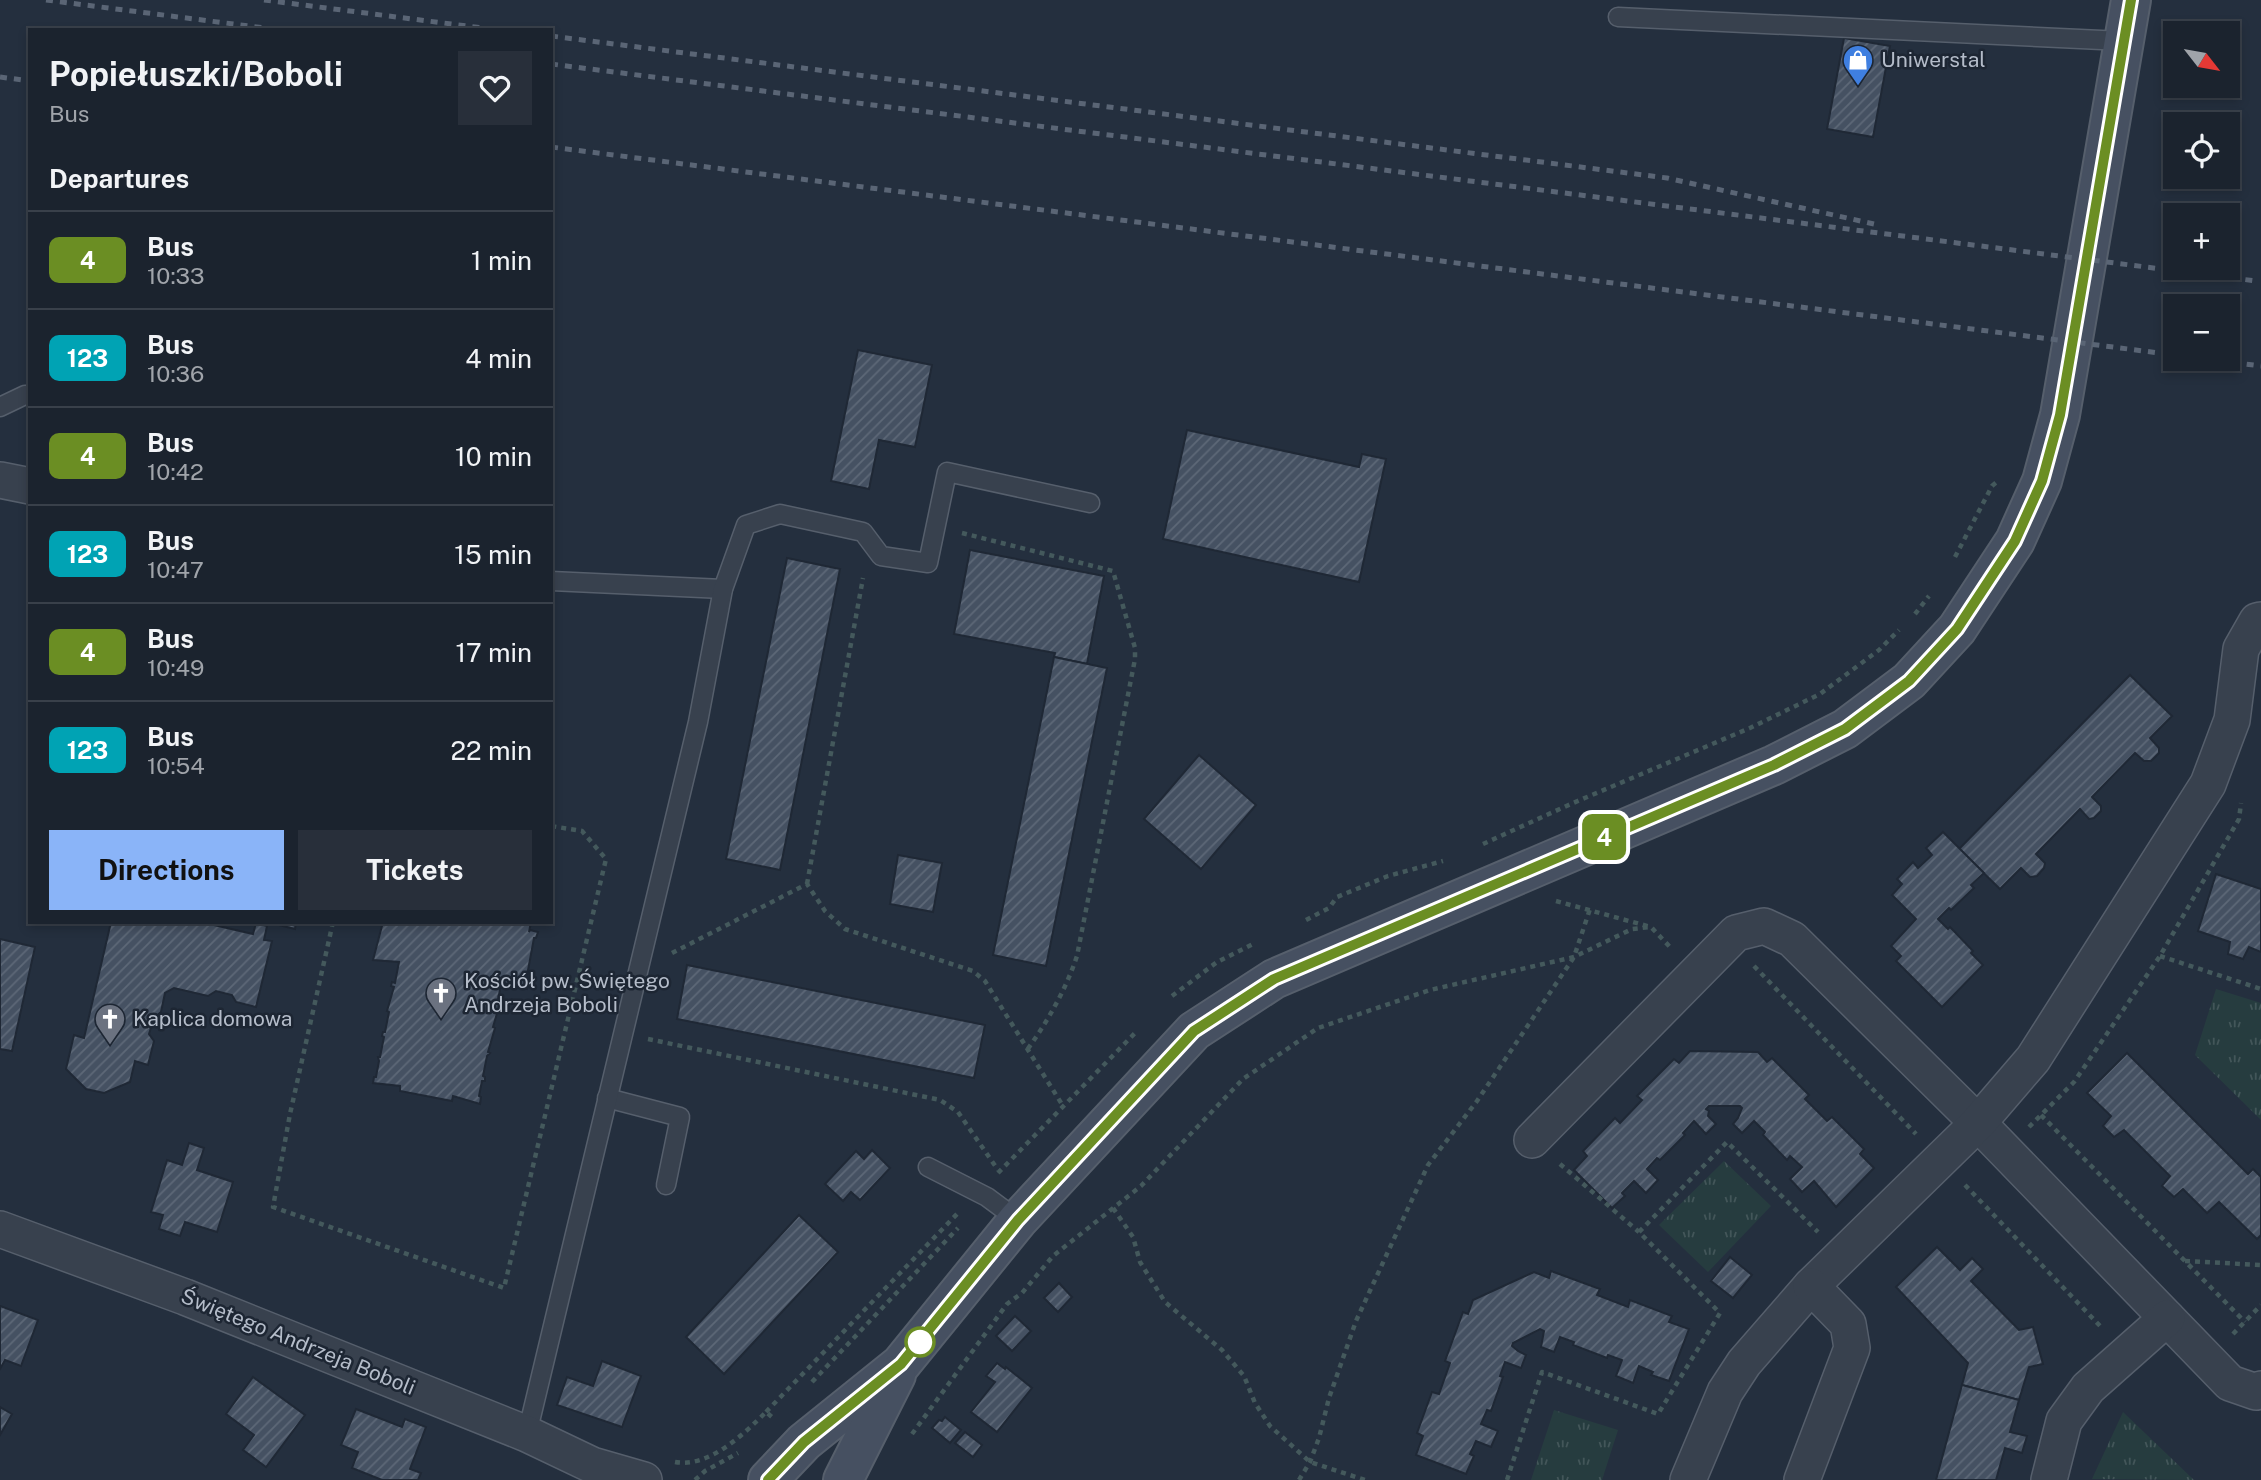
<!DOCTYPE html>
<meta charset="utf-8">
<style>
body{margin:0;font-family:"Public Sans",sans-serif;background:#282f3a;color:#f1f3f6;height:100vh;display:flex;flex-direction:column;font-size:26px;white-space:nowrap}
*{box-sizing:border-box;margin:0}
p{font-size:23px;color:#a0a4aa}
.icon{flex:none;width:38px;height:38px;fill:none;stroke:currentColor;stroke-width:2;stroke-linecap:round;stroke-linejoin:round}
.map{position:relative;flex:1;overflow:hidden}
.sheet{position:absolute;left:28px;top:28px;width:525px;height:896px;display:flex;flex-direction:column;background:#1b232e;border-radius:0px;box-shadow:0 4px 10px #0003,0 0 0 2px #39404a}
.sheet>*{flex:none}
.badge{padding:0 14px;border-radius:10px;font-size:24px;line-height:46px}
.needle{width:46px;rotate:121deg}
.buttons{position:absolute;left:2163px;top:21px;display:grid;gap:14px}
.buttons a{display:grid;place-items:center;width:77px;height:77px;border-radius:0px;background:#1b232e;box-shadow:0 4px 10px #0003,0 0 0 2px #39404a;font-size:35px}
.map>.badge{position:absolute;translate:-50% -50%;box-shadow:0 0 0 4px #fff}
h2{padding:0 21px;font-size:26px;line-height:63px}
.round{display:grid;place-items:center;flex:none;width:74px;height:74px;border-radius:0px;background:#282f3a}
.overview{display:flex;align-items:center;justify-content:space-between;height:119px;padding:0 21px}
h1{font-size:33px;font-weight:700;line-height:52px}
.primary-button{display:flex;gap:14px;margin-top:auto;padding:14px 21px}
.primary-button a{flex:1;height:80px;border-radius:0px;background:#8ab4f8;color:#111;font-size:28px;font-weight:700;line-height:80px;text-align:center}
.primary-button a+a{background:#282f3a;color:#f1f3f6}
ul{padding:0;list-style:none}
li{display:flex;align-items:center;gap:21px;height:98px;padding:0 21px;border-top:2px solid #39404a}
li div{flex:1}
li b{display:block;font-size:26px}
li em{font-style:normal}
li .badge{min-width:77px;font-weight:700;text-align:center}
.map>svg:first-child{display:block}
</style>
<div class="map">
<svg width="2261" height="1480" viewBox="0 0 2261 1480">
<defs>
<pattern id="park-tufts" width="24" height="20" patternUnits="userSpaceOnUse" patternTransform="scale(1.75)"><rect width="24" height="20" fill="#263c3f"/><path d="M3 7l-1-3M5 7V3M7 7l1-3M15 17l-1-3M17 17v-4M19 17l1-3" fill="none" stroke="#435659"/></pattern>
<pattern id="building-hatch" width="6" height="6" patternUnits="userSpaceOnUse" patternTransform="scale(1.75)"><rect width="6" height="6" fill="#455162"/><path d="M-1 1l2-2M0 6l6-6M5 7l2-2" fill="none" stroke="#5d6877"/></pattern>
</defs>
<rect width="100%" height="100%" fill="#242f3e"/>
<g fill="url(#park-tufts)">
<polygon points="2216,989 2261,1003 2261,1120 2195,1055"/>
<polygon points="1724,1161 1771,1206 1708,1272 1659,1225"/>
<polygon points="1554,1410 1618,1430 1602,1480 1531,1480"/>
<polygon points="2123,1412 2194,1480 2092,1479"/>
</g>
<g fill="url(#building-hatch)" stroke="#1f2835" stroke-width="2">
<polygon points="1844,38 1890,46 1873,137 1827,129"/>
<polygon points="858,350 932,365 915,447 879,440 869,489 831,481"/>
<polygon points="1187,430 1359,467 1362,454 1386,459 1359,582 1163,539"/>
<polygon points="970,550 1104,576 1087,664 1054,657 1055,653 954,634"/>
<polygon points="787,558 840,569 780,870 726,859"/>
<polygon points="1054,657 1107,668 1046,966 993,955"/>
<polygon points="2130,675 2172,716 2150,738 2159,748 2159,753 2151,761 2144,761 2135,753 2092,797 2101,806 2101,811 2094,818 2089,819 2080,809 2036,854 2045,863 2044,868 2037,876 2030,877 2021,868 2000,889 1959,849"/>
<polygon points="1199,755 1256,805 1201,869 1144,819"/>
<polygon points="1943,832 1984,873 1971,885 1974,888 1951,910 1949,908 1938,919 1948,929 1950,927 1973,951 1971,953 1983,965 1942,1007 1896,961 1901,956 1891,946 1916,919 1892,895 1902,884 1897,879 1913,862 1918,868 1932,855 1926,848"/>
<polygon points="898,855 942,863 933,912 890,904"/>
<polygon points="2216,874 2261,889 2261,952 2249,947 2243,959 2228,954 2230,942 2198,931"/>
<polygon points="111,922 201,922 253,934 256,923 267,926 264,940 272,941 256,1007 236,1002 232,995 216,991 208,996 174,988 165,993 161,1012 154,1018 149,1034 154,1041 148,1065 135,1061 130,1082 104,1093 86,1089 66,1069 74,1035 84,1038"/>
<polygon points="267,922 296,922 295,929"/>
<polygon points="383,922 531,922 529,932 530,930 538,932 536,938 534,938 526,981 528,982 527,989 501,982 498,1002 500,1003 493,1027 495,1028 488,1052 490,1053 487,1056 483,1076 485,1077 485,1081 482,1081 479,1096 481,1097 480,1104 453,1096 452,1101 400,1091 400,1086 373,1083 374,1077 376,1077 379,1061 378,1057 380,1057 384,1037 382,1036 383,1032 385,1032 389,1012 387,1011 394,987 391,986 392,982 395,983 399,962 373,960"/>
<polygon points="0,939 35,947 12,1051 0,1049"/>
<polygon points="687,965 985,1025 974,1078 677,1019"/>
<polygon points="1690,1051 1758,1052 1767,1062 1772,1058 1809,1095 1805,1099 1827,1121 1832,1117 1864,1149 1860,1154 1874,1168 1836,1207 1814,1181 1802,1192 1790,1179 1802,1167 1790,1156 1787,1160 1763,1135 1765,1132 1754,1121 1742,1133 1733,1124 1738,1118 1742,1108 1740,1106 1709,1106 1706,1109 1709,1111 1708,1116 1716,1124 1706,1134 1694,1121 1683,1133 1685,1135 1660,1160 1657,1158 1647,1169 1658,1180 1646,1193 1634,1181 1622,1193 1625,1196 1612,1208 1574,1170 1587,1156 1583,1151 1615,1118 1620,1123 1642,1100 1637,1096 1674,1059 1679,1063"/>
<polygon points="2127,1053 2248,1174 2253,1169 2261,1177 2261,1235 2257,1239 2219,1202 2207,1213 2183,1189 2174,1197 2162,1186 2170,1176 2124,1130 2114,1137 2103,1126 2111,1116 2087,1093"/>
<polygon points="189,1143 204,1148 197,1170 233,1182 217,1232 185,1222 180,1236 159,1229 163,1215 151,1212 167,1160 182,1165"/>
<polygon points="872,1150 890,1168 860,1200 851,1192 843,1201 825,1184 856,1151 864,1159"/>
<polygon points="799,1215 838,1252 724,1374 686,1337"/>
<polygon points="1937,1247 1960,1270 1972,1258 1983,1269 1971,1281 2019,1330 2033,1327 2043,1364 2029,1367 2019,1400 1962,1385 1968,1363 1896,1287"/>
<polygon points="1730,1257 1752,1275 1733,1298 1711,1281"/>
<polygon points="1551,1271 1600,1289 1597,1295 1628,1307 1630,1300 1672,1316 1669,1322 1689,1329 1669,1381 1651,1375 1653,1372 1639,1366 1633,1383 1616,1376 1622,1360 1608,1355 1607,1358 1573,1345 1574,1342 1560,1337 1554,1352 1541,1347 1544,1331 1540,1329 1513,1343 1512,1346 1518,1351 1526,1355 1521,1368 1505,1362 1500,1376 1503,1377 1491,1411 1487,1410 1481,1424 1498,1431 1491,1447 1476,1441 1470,1454 1474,1456 1466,1474 1416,1455 1423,1436 1417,1433 1432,1392 1439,1394 1450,1363 1445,1361 1463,1312 1468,1314 1473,1300 1534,1272 1549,1278"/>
<polygon points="1059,1283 1072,1297 1058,1312 1044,1298"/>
<polygon points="0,1306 38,1320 21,1366 5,1360 0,1369"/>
<polygon points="1015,1316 1031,1331 1012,1351 996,1336"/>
<polygon points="602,1361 641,1376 622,1427 557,1405 567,1377 593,1386"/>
<polygon points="997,1363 1005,1369 1006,1367 1032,1388 997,1432 971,1412 995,1382 986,1376"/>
<polygon points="253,1377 305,1415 266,1467 243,1450 254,1435 226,1414"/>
<polygon points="1962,1385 2019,1400 2010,1432 2027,1436 2022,1453 2005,1448 1996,1480 1936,1480"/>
<polygon points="0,1407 12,1414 0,1435"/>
<polygon points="356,1409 402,1427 405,1419 426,1427 410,1469 421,1473 418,1480 382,1480 352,1468 358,1452 341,1445"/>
<polygon points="945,1417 961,1430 950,1443 932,1428 939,1420 942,1421"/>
<polygon points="965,1432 982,1445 973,1457 955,1443"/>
</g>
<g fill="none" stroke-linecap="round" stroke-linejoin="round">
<g stroke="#565f6c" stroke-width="21">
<g id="lane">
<polyline points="1618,17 2123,41"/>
<polyline points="0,407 25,395 30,395"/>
<polyline points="551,581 723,589"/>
<polyline points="607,1098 680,1117 666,1185"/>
<polyline points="928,1167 987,1197 1018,1220"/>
<polyline points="527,1434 698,722 723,589 746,525 780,514 863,532 881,556 928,563 947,472 1090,503"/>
</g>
</g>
<g stroke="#565f6c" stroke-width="38">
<g id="street">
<polyline points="0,480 30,486"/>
<polyline points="1532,1140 1736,933 1764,926 1792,939 1978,1123 2230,1383 2256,1392 2261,1389"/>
<polyline points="0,1229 185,1297 527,1434 592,1465 644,1480"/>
<polyline points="1688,1480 1725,1392 1744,1363 1811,1286 1978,1123 2033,1059 2208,784 2232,720 2241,649 2257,621 2261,620"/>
<polyline points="1802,1480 1852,1348 1848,1324 1811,1286"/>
<polyline points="2049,1480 2064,1421 2088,1388 2167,1318"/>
</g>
</g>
<g stroke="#565f6c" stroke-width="42">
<g id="secondary">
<polyline points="768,1480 804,1442 901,1364 1018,1220 1194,1031 1274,979 1774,765 1845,729 1909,681 1957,629 2015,541 2042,481 2060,415 2131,0"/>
<polyline points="843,1480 896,1375"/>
</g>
</g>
<g stroke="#44595c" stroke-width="4.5" stroke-dasharray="5 5" stroke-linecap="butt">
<path d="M962,533l151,38 22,77v11l-58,297c-11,33 -29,65 -50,94"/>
<polyline points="1955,557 1992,486 1999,480"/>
<polyline points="1915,614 1929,596"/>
<polyline points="1483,844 1573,803 1750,728 1820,694 1879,650 1899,630"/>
<polyline points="807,884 863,578"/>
<polyline points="1556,901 1651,927 1671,948"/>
<polyline points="1306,920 1329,908 1337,897 1388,876 1443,861"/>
<polyline points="333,922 290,1114 273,1207 504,1288 606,859 582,831 551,826"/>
<polyline points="672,953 807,884 825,911 845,929 973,971 985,981 1063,1106"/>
<polyline points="2160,956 2261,989"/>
<polyline points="1754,966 1916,1134"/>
<polyline points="1172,996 1217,962 1253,944"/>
<polyline points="648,1039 940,1100 958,1112 998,1170"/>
<polyline points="2041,1115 2245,1322"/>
<polyline points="2029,1127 2074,1082 2160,956 2239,819 2241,803"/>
<polyline points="1560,1164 1639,1232"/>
<polyline points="998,1173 1136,1032"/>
<polyline points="1965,1185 2102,1328"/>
<polyline points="1113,1208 1133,1237 1140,1262 1165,1302 1222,1350 1244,1376 1255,1403 1270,1426 1310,1462 1365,1480"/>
<polyline points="2185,1261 2261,1265"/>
<polyline points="2233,1334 2261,1305"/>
<polyline points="812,1382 958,1228"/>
<polyline points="766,1412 957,1214"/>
<polyline points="912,1434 1007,1304 1022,1293 1053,1256 1141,1186 1243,1079 1318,1028 1430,990 1574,957 1632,929 1651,927"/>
<path d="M675,1462c34,6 69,-28 91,-50l7,6"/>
<polyline points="695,1480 705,1471 738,1453"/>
<polyline points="1299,1480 1310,1462 1319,1438 1329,1398 1356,1321 1428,1165 1477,1101 1574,957 1590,909"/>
<polyline points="1507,1480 1542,1372 1658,1414 1720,1313 1639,1232 1727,1142 1818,1232"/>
</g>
<use href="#lane" stroke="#38414e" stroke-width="18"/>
<use href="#street" stroke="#38414e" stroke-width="35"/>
<use href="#secondary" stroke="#465061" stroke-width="38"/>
<g stroke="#5a6575" stroke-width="5" stroke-dasharray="7 7" stroke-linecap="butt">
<polyline points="46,0 280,30"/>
<polyline points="264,0 498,30"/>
<polyline points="551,36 1667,178 1874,224"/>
<polyline points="551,64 2256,281"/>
<polyline points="0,77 30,81"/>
<polyline points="551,147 2175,355"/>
<polyline points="2205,359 2261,366"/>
</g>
</g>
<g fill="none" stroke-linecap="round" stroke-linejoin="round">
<g stroke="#fff" stroke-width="16">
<polyline id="line" points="768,1480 804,1442 901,1364 1018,1220 1194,1031 1274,979 1774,765 1845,729 1909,681 1957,629 2015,541 2042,481 2060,415 2131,0"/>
</g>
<use href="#line" stroke="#6b8e23" stroke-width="10"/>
</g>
<defs>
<g id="shop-pin" transform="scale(1.575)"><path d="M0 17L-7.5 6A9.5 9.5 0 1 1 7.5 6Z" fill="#3f7fe0" stroke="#1d2633"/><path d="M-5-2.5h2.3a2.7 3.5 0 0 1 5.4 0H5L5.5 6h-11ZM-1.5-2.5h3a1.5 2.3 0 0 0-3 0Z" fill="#fff"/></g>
<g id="church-pin" transform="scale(1.575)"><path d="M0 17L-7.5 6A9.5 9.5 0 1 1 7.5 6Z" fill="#6b7280" stroke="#1d2633"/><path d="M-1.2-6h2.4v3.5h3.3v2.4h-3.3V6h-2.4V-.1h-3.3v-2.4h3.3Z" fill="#fff"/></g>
</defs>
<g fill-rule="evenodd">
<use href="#shop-pin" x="1858" y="60"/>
<use href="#church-pin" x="441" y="993"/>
<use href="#church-pin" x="110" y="1019"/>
</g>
<circle fill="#fff" stroke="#6b8e23" stroke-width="3.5" cx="920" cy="1342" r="14"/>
<g text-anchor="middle" stroke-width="5" stroke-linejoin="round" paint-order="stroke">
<g font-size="21" fill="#b4bcc9" stroke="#1d2633" text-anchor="start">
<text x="1881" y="67">Uniwerstal</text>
<text x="464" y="988">Kościół pw. Świętego<tspan x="464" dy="24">Andrzeja Boboli</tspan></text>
<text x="133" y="1026">Kaplica domowa</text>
</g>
<g font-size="21" fill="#b4bcc9" stroke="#1d2633">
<text transform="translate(298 1342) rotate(22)" y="7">Świętego Andrzeja Boboli</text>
</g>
</g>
</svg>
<div class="buttons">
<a><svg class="needle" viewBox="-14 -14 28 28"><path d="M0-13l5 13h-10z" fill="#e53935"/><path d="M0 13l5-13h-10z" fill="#a0a4aa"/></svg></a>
<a><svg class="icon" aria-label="locate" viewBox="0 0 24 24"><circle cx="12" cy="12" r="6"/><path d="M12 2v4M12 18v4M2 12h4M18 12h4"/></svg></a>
<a>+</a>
<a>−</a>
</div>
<b class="badge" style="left:1604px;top:837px;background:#6b8e23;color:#fff">4</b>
<section class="sheet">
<div class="overview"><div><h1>Popiełuszki/Boboli</h1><p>Bus</p></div><a class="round"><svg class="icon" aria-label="heart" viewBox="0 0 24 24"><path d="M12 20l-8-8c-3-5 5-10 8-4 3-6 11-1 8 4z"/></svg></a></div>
<h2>Departures</h2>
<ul>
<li><span class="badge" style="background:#6b8e23;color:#fff">4</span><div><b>Bus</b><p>10:33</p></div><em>1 min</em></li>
<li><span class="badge" style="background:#00a3b4;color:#fff">123</span><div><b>Bus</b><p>10:36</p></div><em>4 min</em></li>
<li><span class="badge" style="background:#6b8e23;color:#fff">4</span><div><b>Bus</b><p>10:42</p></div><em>10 min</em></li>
<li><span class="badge" style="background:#00a3b4;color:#fff">123</span><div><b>Bus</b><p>10:47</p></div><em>15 min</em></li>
<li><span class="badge" style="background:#6b8e23;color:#fff">4</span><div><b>Bus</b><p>10:49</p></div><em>17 min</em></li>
<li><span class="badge" style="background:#00a3b4;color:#fff">123</span><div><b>Bus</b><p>10:54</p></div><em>22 min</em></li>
</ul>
<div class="primary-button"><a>Directions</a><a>Tickets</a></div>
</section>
</div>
